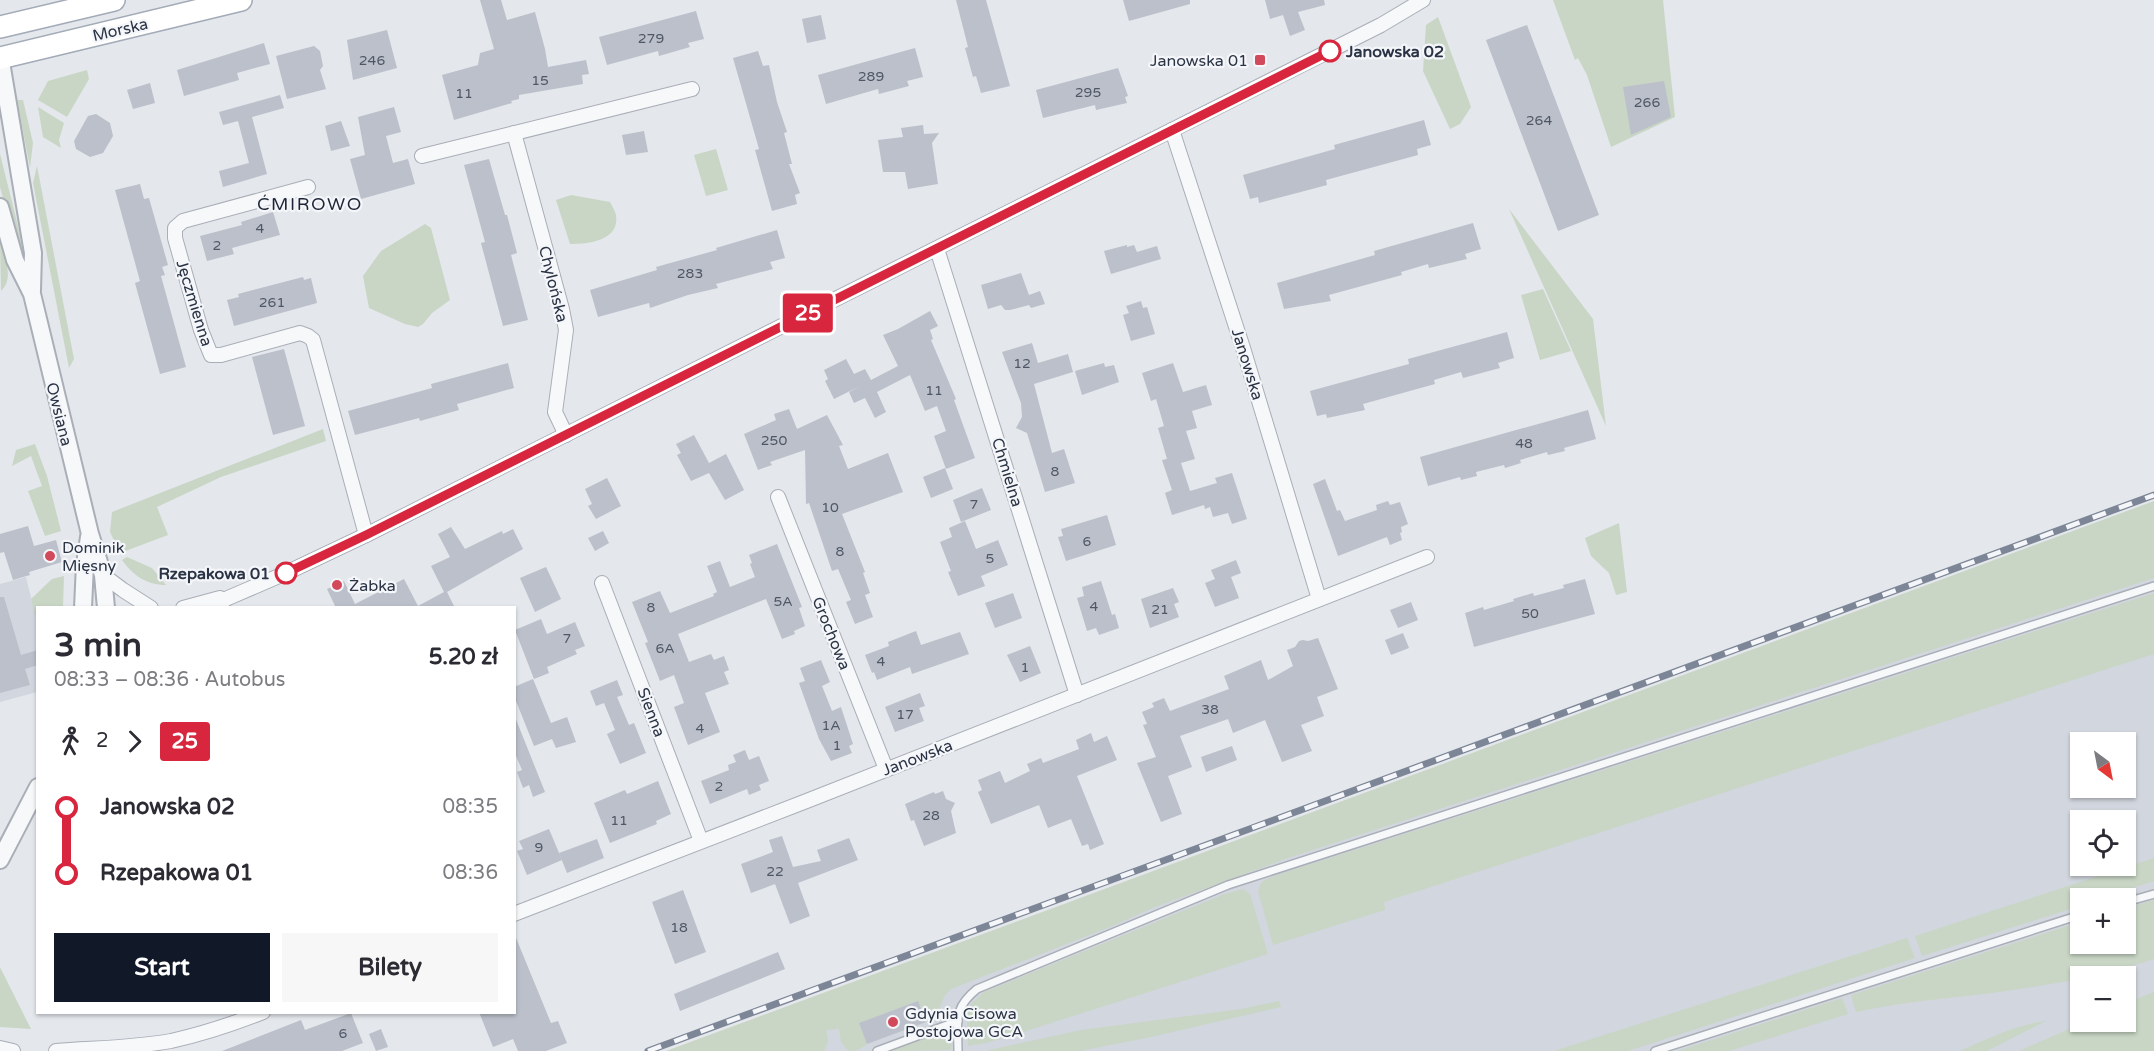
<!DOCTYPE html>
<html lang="pl">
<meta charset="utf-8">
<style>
body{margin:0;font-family:"Varela Round",sans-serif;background:#f7f7f7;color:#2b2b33;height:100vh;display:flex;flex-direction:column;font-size:22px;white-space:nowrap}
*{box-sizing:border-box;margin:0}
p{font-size:20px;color:#7c7c81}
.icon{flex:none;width:33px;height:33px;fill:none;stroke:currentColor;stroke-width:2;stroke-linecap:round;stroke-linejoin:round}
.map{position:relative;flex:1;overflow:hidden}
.panel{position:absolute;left:36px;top:606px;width:480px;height:408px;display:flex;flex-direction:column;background:#fff;border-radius:0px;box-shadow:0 2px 4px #0004}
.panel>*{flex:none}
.badge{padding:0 12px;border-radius:4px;font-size:21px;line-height:39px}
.needle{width:39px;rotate:148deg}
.buttons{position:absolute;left:2070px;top:732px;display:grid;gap:12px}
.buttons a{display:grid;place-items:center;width:66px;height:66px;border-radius:0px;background:#fff;box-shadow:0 2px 4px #0004;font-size:30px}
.map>.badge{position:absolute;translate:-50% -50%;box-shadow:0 0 0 3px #fff}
.legs{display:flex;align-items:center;gap:9px;height:66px;padding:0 18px;font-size:20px}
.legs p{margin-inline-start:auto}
.summary{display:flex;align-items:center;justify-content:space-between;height:102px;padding:0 18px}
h1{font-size:33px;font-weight:700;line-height:45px}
.action{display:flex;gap:12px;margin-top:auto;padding:12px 18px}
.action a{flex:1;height:69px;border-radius:0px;background:#111827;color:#fff;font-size:24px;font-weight:700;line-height:69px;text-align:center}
.action a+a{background:#f7f7f7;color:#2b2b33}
ul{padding:0 18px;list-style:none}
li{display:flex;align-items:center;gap:21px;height:66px;font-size:22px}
li i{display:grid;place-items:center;width:9px;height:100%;margin:0 8px;background:currentColor}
li i::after{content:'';width:15px;height:15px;margin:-8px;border:4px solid;border-radius:50%;background:#fff}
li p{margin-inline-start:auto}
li:first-child i{background:linear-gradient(#0000 50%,currentColor 0)}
li:last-child i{background:linear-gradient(currentColor 50%,#0000 0)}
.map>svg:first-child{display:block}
</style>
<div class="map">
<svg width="2154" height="1051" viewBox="0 0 2154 1051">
<rect width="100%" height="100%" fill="#e4e7ec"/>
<g fill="#d2d6de" fill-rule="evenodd">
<path d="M2154,517v534h-1450zM2080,742h46v46h-46zM2080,820h46v46h-46zM2080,898h46v46h-46zM2080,976h46v46h-46z"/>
<polygon points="26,577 37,622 37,692 0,702 0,584"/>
</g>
<g fill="#c9d6c5">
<polygon points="1553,0 1663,0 1675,117 1611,147 1587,75 1578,58 1575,60"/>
<polygon points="1438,17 1471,107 1460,124 1450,129 1423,71 1426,25"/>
<polygon points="87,70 89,79 67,117 38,100 48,81"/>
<polygon points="23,100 33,143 30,168 17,100"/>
<polygon points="38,107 64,123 59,140 61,148 43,137"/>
<polygon points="716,149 728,190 706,196 694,155"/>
<polygon points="0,154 30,274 25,277 0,187"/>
<polygon points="37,166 74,359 69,368 33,183"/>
<path d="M571,195l39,7c2,4 5,9 6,13 4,26 -28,29 -46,29l-14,-44z"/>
<polygon points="1509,209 1593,319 1606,426"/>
<polygon points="425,224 431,228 450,300 432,313 423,324 418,327 405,324 369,308 363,276 381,251"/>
<path d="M0,241c4,16 15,37 1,50z"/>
<polygon points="1543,289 1571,351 1540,360 1521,295"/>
<polygon points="323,429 326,441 221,477 157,507 168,535 120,553 110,532 112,512"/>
<polygon points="35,444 47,476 61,531 45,536 28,491 42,486 31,456 12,466 16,450"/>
<polygon points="2154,501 2154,578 1288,858 1155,907 1110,927 951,989 945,995 935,1018 926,1022 918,1001 859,1023 867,1044 858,1050 848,1051 841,1042 839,1029 826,1030 828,1042 824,1051 666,1051"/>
<polygon points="1619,523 1627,592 1616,595 1609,573 1591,556 1585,538"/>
<path d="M127,557l25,11 14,17c-20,0 -33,-10 -44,-25z"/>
<polygon points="64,576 63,607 38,608 37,622 31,599 52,579"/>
<path d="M2154,593v61l-770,248 1,8 -112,35 -15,-54c2,-10 7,-11 16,-15z"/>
<polygon points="2154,858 2154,881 2103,898 2080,898 2080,906 1922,956 1915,936"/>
<polygon points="1243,889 1250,894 1268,954 1026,1031 986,1043 968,1046 967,1016 969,1006 984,992 1222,895"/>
<path d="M2154,900v59c-48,16 -98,25 -148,32 -50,7 -100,10 -150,21l-5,-17 229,-73v22h46v-36z"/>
<polygon points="1907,938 1915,958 1628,1051 1554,1051"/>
<polygon points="0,967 31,1029 0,1027"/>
<polygon points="2154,992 2154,1051 2019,1051 2085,1022 2126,1022 2126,1003"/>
<polygon points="1842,998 1848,1014 1729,1051 1677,1051"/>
<polygon points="1279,1001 1281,1007 1151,1037 1080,1051 985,1051 1081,1030 1241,1009"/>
<path d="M2046,1021l-59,30h-27c27,-12 56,-26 86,-30z"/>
<polygon points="939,1033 947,1035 952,1039 951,1050 890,1051"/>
</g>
<g fill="#bbc0ca">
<polygon points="480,0 501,0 507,20 535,12 545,49 548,67 586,60 589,74 582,75 583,84 519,95 519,99 511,101 512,103 454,120 442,75 478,65 480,53 494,49"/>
<polygon points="956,0 986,0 1010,86 981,93 976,76 973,77 965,48 968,47"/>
<polygon points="1123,0 1190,0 1190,4 1129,21"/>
<polygon points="1265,0 1324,0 1325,5 1298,12 1305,30 1290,36 1283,15 1270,19"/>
<polygon points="696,11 704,39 688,43 690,47 659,56 658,51 607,65 599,37"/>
<polygon points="821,15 826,39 807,43 802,19"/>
<polygon points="1527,25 1599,215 1558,231 1486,40"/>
<polygon points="387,30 397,68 353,80 347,40"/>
<polygon points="264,43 270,64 237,73 239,80 184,96 177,70"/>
<polygon points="314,46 320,51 323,66 320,70 326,89 287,99 276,56"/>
<polygon points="915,48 923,77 907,81 909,86 879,94 878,89 826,104 818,75"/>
<polygon points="758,51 763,66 769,65 777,102 787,132 784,133 792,164 789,164 800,193 795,195 797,204 772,211 755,150 759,149 733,58"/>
<polygon points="1118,68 1128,96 1125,97 1127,103 1096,110 1095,105 1043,118 1036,90"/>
<polygon points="1664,81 1671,117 1631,135 1623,87"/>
<polygon points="150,83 155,103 133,109 127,90"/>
<polygon points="280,95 284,108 252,117 267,174 223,187 219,171 249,163 238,121 223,125 219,112"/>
<polygon points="394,107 401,132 386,136 393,163 408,159 415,184 361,199 350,159 365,155 358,117"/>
<polygon points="96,114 110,123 113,136 103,153 90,157 76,149 74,141 88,116"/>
<polygon points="1424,120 1431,145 1417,149 1418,155 1326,180 1327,185 1297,193 1259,203 1258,197 1250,199 1243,175 1335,149 1334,145"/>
<polygon points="341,121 350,146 331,151 325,126"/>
<polygon points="923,125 924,134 939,133 932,143 938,184 908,189 905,172 883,172 878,140 903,137 901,128"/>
<polygon points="644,131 648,152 626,155 622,135"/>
<polygon points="489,159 505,215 507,215 517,253 511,255 528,320 503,326 481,243 485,242 464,165"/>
<polygon points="140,184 144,199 149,198 168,265 162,267 165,275 161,276 186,367 160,374 135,283 140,281 115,190"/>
<polygon points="273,212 280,235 232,248 234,254 207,261 200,236 242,225 241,222"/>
<polygon points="1473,223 1481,249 1465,254 1467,259 1429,268 1428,264 1401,272 1402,275 1329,295 1331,301 1284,309 1277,283 1375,255 1374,251"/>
<polygon points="777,230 785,258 770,262 773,269 716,284 718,288 688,295 650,308 649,303 598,317 590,290 657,270 656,267 717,250 716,248"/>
<polygon points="1127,245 1127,247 1134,245 1137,252 1157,246 1161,259 1111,274 1104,251"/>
<polygon points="1021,273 1029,295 1040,291 1045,304 1031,308 1029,305 1010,310 1005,310 1001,305 988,309 981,285"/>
<polygon points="303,277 304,280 311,278 317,303 234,326 227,300 239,297 238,294"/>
<polygon points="1141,301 1143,308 1147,307 1155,334 1131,341 1123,315 1129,313 1126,306"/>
<polygon points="930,311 938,326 930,330 933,339 931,340 956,399 954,400 975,458 946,469 934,436 946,431 937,406 925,411 910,375 877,392 886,412 875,418 865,398 854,403 849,392 860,386 834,399 825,381 828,379 824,370 846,359 854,374 865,369 871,380 898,366 883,335 898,329"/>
<polygon points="1507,332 1514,358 1498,363 1500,368 1463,378 1461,372 1434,380 1435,384 1363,404 1365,410 1327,418 1326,414 1317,416 1310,391 1409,364 1408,359"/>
<polygon points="1032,343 1038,363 1068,354 1073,372 1034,384 1052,453 1064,449 1075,483 1045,492 1027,433 1016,428 1022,417 1021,403 1002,352"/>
<polygon points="284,349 305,426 273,435 252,357"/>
<polygon points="508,363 514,388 457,404 459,410 420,421 419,418 355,435 348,411 432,388 431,384"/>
<polygon points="1104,363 1105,367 1114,365 1119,382 1082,395 1075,371"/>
<polygon points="1173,363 1183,392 1206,385 1212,405 1192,411 1197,428 1186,431 1195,459 1181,463 1190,491 1217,483 1215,478 1232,473 1247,519 1232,524 1228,513 1213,517 1210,507 1205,509 1204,505 1172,515 1165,493 1172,490 1162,460 1167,459 1158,428 1164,426 1156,399 1151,401 1142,373"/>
<polygon points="789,409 797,429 827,415 843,445 839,446 848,469 888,453 903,492 842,514 865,572 863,573 870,593 865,595 873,617 855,624 846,602 851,600 838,569 832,571 809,503 806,504 805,450 770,462 772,465 758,470 744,434 776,420 774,414"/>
<polygon points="1588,410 1596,439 1564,448 1565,451 1548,455 1547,452 1520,460 1521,463 1505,468 1504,465 1476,472 1477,476 1461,480 1460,477 1428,486 1420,457"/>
<polygon points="694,435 709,463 726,454 744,490 725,500 709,473 691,481 677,455 681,453 676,444"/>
<polygon points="945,468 953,489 931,498 923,477"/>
<polygon points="607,478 621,506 596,519 588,506 592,504 585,489"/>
<polygon points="1325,479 1337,511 1340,510 1345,521 1377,510 1376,505 1388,501 1390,505 1400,502 1408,524 1401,527 1402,532 1400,533 1402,540 1390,545 1387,537 1338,556 1313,484"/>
<polygon points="982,488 991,510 961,522 953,500"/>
<polygon points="1107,515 1116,545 1066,561 1058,537 1063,536 1061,529"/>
<polygon points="965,521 976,549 998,540 1008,565 981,576 985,586 958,596 948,572 951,571 940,542 952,537 949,528"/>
<polygon points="28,526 34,546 56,540 62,562 29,572 30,575 13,580 4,552 0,553 0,534"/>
<polygon points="451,527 465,549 502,531 503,534 513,529 523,549 447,592 455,608 336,608 327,589 344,581 355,604 404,579 418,606 444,592 431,566 450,557 438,534"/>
<polygon points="603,531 609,543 595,551 588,538"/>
<polygon points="777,544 802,607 799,608 805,626 794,631 795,634 782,639 766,599 678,634 689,662 711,654 714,660 724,656 729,670 724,672 729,684 705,693 720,732 688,745 674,707 684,703 674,675 660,681 645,643 648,642 632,602 660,591 670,613 714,596 713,594 717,592 707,566 720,561 730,587 755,577 750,564 752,563 749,555"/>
<polygon points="1236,560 1241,573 1231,577 1239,598 1215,607 1205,583 1215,579 1211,570"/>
<polygon points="546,567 561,599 535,612 520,578"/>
<polygon points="1585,579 1595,614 1474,647 1465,613 1483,607 1484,610 1514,601 1513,599 1533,593 1534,596 1564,588 1563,585"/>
<polygon points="1101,581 1112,615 1115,614 1119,628 1099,635 1096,628 1087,631 1077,598 1084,596 1082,587"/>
<polygon points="1173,588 1179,602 1174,604 1179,617 1150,628 1141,599"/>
<polygon points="1013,593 1022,618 995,628 985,603"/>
<polygon points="0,597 4,597 21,655 38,650 38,665 25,669 30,685 0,693"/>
<polygon points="1411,602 1418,620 1398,628 1390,610"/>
<polygon points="541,619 547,634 575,622 585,646 575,650 577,654 547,667 549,673 534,679 515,630"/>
<polygon points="916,631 921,645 960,632 969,654 912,674 910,667 877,680 874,672 872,673 865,655 889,646 888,642"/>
<polygon points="1403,633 1409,648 1391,655 1385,640"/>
<polygon points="1318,638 1338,689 1317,697 1324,716 1301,725 1312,751 1282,762 1265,720 1233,733 1228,719 1180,736 1192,767 1168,776 1182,814 1161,822 1137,763 1156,757 1143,725 1147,724 1142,712 1154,707 1152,703 1164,698 1170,711 1229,689 1224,676 1261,660 1268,680 1293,666 1287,650 1295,647 1299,641 1303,640 1308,641"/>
<polygon points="1030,646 1041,673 1020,682 1007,655"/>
<polygon points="821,660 830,682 822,686 832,711 841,707 853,744 849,746 852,753 831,761 819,739 799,683 805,681 800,668"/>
<polygon points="533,679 551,723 567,717 576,742 556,748 552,739 534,746 514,696 514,687"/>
<polygon points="617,680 623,695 617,697 629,725 634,723 646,753 620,764 607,734 615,730 604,703 596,706 590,691"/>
<polygon points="920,693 925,706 919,708 924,721 895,732 885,707"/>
<polygon points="515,717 545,792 533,797 529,785 523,788 517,772 522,770 514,751"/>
<polygon points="1091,733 1094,742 1107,736 1117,760 1077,776 1104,844 1090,850 1088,844 1082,846 1071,819 1048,828 1039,805 991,824 978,792 982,790 978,780 1000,771 1005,783 1030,771 1027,764 1041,758 1043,763 1079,749 1076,740"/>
<polygon points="1232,746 1237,760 1206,772 1201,757"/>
<polygon points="745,750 749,760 759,756 769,781 759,785 761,790 749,795 747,789 710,804 701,781 729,770 728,765 736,762 733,755"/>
<polygon points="658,781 671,814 656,821 657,824 610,843 594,803 625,790 627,794"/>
<polygon points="943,791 946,799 955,803 951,811 956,833 924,846 914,820 911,821 905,804 934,792 935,794"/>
<polygon points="549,829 562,860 527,875 517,851 523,849 519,841"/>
<polygon points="782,836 793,867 821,861 817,850 849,838 858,860 798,883 810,916 790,924 775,884 751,893 741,864 773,852 769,840"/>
<polygon points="597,839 604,858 567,873 559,853"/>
<polygon points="683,890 706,952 675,964 652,902"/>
<polygon points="514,933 551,1023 558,1021 567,1043 546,1051 518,1051 513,1039 493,1047 479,1012 514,1012"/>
<polygon points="778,952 785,969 680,1011 674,994"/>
<polygon points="918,1001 926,1022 867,1044 859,1023"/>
<polygon points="351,1013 363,1043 342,1051 222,1051 301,1020 305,1030"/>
<polygon points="381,1029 388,1047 376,1051 369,1034"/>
</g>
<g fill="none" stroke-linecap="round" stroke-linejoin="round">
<g stroke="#a9aeb7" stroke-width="10">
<g id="service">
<polyline points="2126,902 2154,894"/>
<polyline points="877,1051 958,1021"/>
<path d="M958,1051c0,-29 -6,-42 19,-62l251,-104 926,-299"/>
<polyline points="1655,1051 2080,915"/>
</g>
</g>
<g stroke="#a9aeb7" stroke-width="16">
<g id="minor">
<polyline points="1172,130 1243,348 1319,599"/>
<polyline points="514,133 562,309 566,330 555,412 566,435"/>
<polyline points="422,156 692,89"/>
<polyline points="308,187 183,221 175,228 175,238 201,330 211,355 221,355 300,333 308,336 313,340 366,535"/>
<polyline points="937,249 1077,695"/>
<polyline points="778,497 886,769"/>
<polyline points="103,575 123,590 151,608"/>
<polyline points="602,583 701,841"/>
<polyline points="183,608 220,598"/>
<polyline points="211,608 228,598 286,573 366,535 1381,25 1423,0"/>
<polyline points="514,914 804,802 1427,557"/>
<polyline points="0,1048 13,1051"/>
<path d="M56,1051c38,-3 77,-3 115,-10 31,-7 62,-17 92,-29"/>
</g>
</g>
<g stroke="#a9aeb7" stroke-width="20">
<g id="tertiary">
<polyline points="0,56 33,253 32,290"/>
<polyline points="0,207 15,260 32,294 90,534 103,575 106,608"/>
<polyline points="83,608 85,564 89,537"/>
<polyline points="0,860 38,787"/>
</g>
</g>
<g stroke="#a3abb8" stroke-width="24">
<g id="primary">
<polyline points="0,27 114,0"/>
<polyline points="0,58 241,0"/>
</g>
</g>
<use href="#service" stroke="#f7f8fa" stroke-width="7"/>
<use href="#minor" stroke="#f7f8fa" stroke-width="14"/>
<use href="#tertiary" stroke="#f7f8fa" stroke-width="16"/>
<use href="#primary" stroke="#fff" stroke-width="21"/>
<g stroke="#7d8696" stroke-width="7">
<polyline id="rail" points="648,1051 2154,495"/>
</g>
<use href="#rail" stroke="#f4f6f9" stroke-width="4.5" stroke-dasharray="14" stroke-linecap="butt"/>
</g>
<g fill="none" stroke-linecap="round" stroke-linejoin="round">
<g stroke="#fff" stroke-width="14">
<polyline id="line-1" points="286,573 366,535 1330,51"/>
</g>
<use href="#line-1" stroke="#d7263d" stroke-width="9"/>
</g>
<g fill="#fff" stroke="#d7263d" stroke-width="3">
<circle cx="1330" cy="51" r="10"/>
<circle cx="286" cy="573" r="10"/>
</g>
<g fill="#d1495b" stroke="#f4f6f9" stroke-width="2">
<rect x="1254" y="54" width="12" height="12" rx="3"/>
<circle cx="50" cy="556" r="6"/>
<circle cx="337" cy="585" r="6"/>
<circle cx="893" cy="1022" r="6"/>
</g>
<g text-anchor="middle" stroke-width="4.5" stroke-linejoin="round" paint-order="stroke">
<g font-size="14" fill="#4f5766">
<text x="651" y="43">279</text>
<text x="372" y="65">246</text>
<text x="871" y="81">289</text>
<text x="540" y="85">15</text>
<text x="1088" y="97">295</text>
<text x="464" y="98">11</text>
<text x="1647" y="107">266</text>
<text x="1539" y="125">264</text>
<text x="260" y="233">4</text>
<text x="217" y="250">2</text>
<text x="690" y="278">283</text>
<text x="272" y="307">261</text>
<text x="1022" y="368">12</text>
<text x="934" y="395">11</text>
<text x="774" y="445">250</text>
<text x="1524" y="448">48</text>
<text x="1055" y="476">8</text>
<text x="974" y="509">7</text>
<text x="830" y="512">10</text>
<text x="1087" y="546">6</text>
<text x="840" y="556">8</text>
<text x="990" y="563">5</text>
<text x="783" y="606">5A</text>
<text x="1094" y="611">4</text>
<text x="651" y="612">8</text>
<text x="1160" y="614">21</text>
<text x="1530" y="618">50</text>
<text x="567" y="643">7</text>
<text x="665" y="653">6A</text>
<text x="881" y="666">4</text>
<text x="1025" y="672">1</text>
<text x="1210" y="714">38</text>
<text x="905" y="719">17</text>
<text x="831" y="730">1A</text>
<text x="700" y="733">4</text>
<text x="837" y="750">1</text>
<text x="719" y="791">2</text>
<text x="931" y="820">28</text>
<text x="619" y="825">11</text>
<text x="539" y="852">9</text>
<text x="775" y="876">22</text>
<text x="679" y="932">18</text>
<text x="343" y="1038">6</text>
</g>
<g font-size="16" fill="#2b3445" stroke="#f4f6f9">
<text transform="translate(120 29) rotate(-13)" y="6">Morska</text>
<text transform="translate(554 284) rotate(76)" y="6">Chylońska</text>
<text transform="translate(195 303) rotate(73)" y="6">Jęczmienna</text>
<text transform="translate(1248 364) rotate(73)" y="6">Janowska</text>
<text transform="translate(60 414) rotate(76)" y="6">Owsiana</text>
<text transform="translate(1008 472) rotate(73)" y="6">Chmielna</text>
<text transform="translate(832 633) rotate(68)" y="6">Grochowa</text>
<text transform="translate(652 712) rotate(69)" y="6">Sienna</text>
<text transform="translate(917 757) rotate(-21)" y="6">Janowska</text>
</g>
<g font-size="16" font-weight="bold" fill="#2b3445" stroke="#f4f6f9" text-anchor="start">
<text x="1346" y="57">Janowska 02</text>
<text x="270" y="579" text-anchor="end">Rzepakowa 01</text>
</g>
<g font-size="16" fill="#2b3445" stroke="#f4f6f9" text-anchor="start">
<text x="1248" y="66" text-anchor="end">Janowska 01</text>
<text x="62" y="553">Dominik<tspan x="62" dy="18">Mięsny</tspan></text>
<text x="349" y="591">Żabka</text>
<text x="905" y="1019">Gdynia Cisowa<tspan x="905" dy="18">Postojowa GCA</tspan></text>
</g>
<g font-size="18" letter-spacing="1.5" fill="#1d2536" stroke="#f4f6f9">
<text x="310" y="210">ĆMIROWO</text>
</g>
</g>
</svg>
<div class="buttons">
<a><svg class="needle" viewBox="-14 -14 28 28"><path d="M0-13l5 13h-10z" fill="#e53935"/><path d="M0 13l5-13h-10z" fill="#7c7c81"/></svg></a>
<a><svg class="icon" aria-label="locate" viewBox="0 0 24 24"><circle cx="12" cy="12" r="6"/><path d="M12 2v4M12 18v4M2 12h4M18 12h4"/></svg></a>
<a>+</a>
<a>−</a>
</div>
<b class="badge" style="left:808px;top:313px;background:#d7263d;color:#fff">25</b>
<section class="panel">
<div class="summary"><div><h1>3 min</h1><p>08:33 – 08:36 · Autobus</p></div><b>5.20 zł</b></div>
<div class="legs"><svg class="icon" aria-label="walk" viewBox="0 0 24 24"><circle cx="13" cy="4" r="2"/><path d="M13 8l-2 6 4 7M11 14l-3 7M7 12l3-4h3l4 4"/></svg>2<svg class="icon" aria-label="forward" viewBox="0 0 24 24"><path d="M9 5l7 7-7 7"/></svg><b class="badge" style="background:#d7263d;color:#fff">25</b></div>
<ul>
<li><i style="color:#d7263d"></i><b>Janowska 02</b><p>08:35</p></li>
<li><i style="color:#d7263d"></i><b>Rzepakowa 01</b><p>08:36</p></li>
</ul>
<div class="action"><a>Start</a><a>Bilety</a></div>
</section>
</div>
